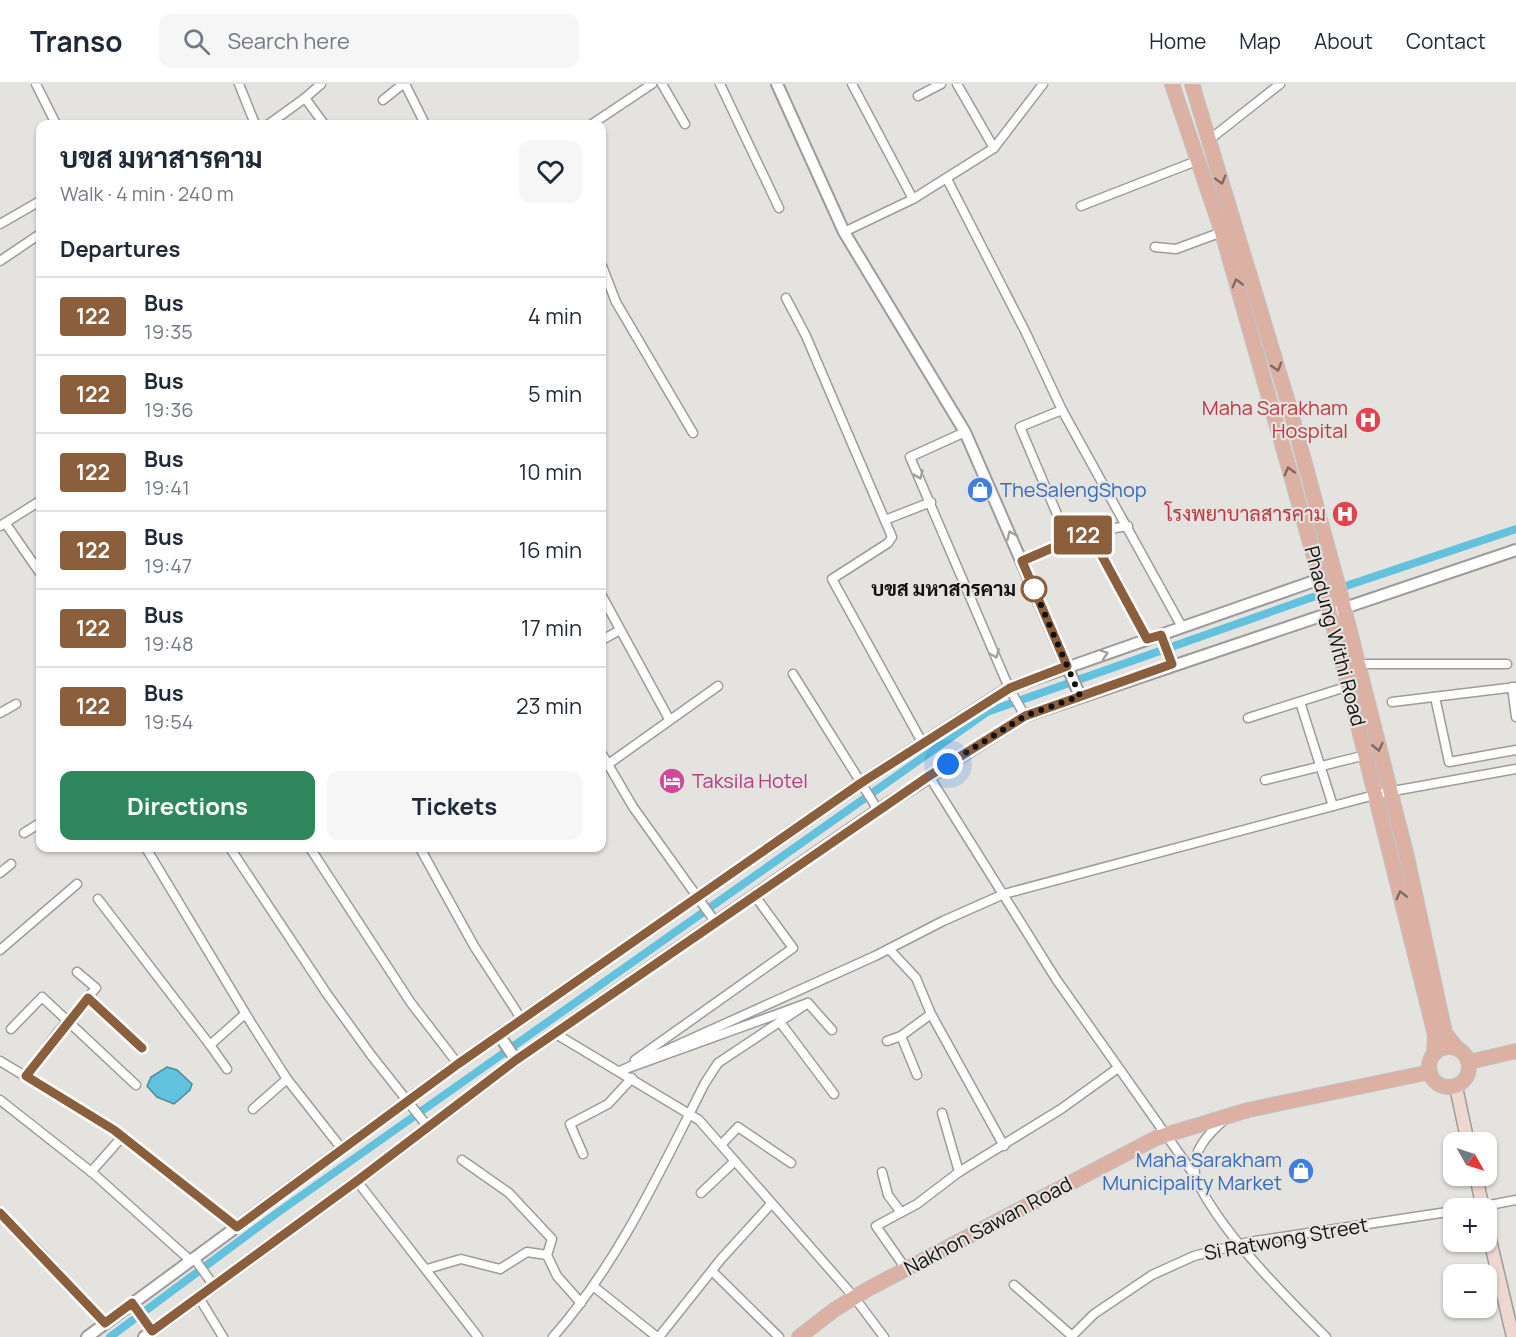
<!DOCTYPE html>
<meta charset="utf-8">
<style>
body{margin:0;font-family:Manrope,Sarabun,sans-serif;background:#f6f6f7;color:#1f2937;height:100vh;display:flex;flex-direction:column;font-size:22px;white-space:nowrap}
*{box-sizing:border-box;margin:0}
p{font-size:20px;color:#747a83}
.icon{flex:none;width:33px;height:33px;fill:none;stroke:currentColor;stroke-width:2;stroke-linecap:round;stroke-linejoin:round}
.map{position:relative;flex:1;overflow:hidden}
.sheet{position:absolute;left:36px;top:36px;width:570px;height:732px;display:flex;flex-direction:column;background:#fff;border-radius:12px;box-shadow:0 2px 4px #0004}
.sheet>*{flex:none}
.badge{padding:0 12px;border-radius:4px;font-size:21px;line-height:39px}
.needle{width:39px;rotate:129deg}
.fabs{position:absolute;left:1443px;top:1048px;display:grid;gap:12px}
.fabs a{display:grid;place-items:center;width:54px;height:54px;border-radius:12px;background:#fff;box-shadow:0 2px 4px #0004;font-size:30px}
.you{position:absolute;width:30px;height:30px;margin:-15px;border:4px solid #fff;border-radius:50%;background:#1a73e8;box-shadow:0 0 0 9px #1a73e833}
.map>.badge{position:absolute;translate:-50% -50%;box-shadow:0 0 0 3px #fff}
h2{padding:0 24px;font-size:22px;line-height:54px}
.round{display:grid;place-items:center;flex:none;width:63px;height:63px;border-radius:12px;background:#f6f6f7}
.overview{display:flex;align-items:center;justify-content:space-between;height:102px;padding:0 24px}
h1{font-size:28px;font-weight:700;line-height:45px}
.action{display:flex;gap:12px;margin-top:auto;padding:12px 24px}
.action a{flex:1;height:69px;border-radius:12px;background:#2e875c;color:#fff;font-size:24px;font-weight:700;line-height:69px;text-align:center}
.action a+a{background:#f6f6f7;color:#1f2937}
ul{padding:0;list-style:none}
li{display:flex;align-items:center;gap:18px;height:78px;padding:0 24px;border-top:2px solid #e0e1e3}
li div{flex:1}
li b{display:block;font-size:22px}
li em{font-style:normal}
li .badge{min-width:66px;font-weight:700;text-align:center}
header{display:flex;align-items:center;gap:36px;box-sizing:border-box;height:84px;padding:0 30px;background:#fff;border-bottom:2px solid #e0e1e3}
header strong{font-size:28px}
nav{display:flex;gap:33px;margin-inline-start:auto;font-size:21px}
.search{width:420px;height:54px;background:#f6f6f7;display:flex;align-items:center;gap:15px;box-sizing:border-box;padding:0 21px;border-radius:12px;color:#747a83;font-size:22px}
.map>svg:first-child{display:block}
</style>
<header>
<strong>Transo</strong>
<div class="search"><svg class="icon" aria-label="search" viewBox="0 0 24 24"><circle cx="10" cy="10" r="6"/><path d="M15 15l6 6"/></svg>Search here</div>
<nav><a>Home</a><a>Map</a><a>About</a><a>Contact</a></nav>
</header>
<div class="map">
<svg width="1516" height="1253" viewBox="0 0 1516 1253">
<rect width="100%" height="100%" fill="#e5e3e0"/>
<polygon fill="#62c1dc" stroke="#4a8c9f" stroke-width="1.5" points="167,983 177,986 192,1000 190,1006 174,1020 157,1013 147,1002 151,993"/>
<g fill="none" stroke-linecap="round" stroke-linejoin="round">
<polyline stroke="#62c1dc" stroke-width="8" points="110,1253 277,1129 987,628 1310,514 1516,445"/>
<g stroke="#9e9b99" stroke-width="11">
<g id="minor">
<polyline points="36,0 56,40"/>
<polyline points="239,0 255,40"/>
<polyline points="405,0 425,40"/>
<polyline points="662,0 685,40"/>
<polyline points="720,0 779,124"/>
<polyline points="852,0 913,115"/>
<polyline points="957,0 994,64"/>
<polyline points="918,12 941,0"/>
<polyline points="305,14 321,0"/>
<polyline points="383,16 403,0"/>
<polyline points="269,40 305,14 324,40"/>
<polyline points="592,40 652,0"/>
<polyline points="1209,56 1280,0"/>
<polyline points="947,95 1026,249 1062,326 1182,543"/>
<polyline points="1081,122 1199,76"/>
<polyline points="0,140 40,117"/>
<polyline points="844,148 913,115 994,64 1043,0"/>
<polyline points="1155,163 1176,165 1222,148"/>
<polyline points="0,177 40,150"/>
<polyline points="602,182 616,218 693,349"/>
<polyline points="786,214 806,252 892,453 888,459 832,495 923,660"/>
<polyline points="1062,326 1020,343 1068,456"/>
<polyline points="965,348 910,373 1009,604 1025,632"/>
<polyline points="885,436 931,418"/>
<polyline points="6,440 40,489"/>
<polyline points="0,442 40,417"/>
<polyline points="1128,442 1090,448 1147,555"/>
<polyline points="1022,477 1090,448"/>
<polyline points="602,512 669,635"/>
<polyline points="602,556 620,546"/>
<polyline points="1358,580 1507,580"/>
<polyline points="793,590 878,726"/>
<polyline points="1512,603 1516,633"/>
<polyline points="1435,613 1449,678 1516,666"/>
<polyline points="1300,618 1333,722"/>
<polyline points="1392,618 1516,603"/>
<polyline points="0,629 16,620"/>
<polyline points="1248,634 1349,602"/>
<polyline points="602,670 633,723 716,839"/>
<polyline points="607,681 718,602"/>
<path d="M929,692l127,203 139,197c22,53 90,120 131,161"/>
<polyline points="1265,696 1358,673"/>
<polyline points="24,749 40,739"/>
<polyline points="146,764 253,942 287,995 342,1065"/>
<polyline points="230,764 327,910 371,971 428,1043"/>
<polyline points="310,764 411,919 458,980"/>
<polyline points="420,764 474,862 522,936"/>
<polyline points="0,789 11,780"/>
<polyline points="98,815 210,961 245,930"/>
<polyline points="889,865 916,894 931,930 1004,1062"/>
<polyline points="0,866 77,800"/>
<polyline points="88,914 142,964"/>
<polyline points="808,919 832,946"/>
<polyline points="780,938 834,1010"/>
<polyline points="11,945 42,913 136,1001"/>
<polyline points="556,950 699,1036 854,1213 884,1253"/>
<polyline points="901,952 917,991"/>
<polyline points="887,957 901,952 931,930"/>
<polyline points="210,961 227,985"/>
<polyline points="635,976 793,864 755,812"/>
<polyline points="0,977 114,1046 237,1143"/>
<polyline points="26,992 58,948 96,904 77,888"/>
<polyline points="0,1016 94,1090 191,1177"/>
<polyline points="253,1025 287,995"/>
<polyline points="942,1029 959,1088"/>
<polyline points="721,1061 738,1043 791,1079"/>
<polyline points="583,1070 570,1040 608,1020 632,994"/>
<polyline points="462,1076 509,1109 552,1155 547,1171 557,1192 581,1219"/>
<polyline points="91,1088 122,1053"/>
<polyline points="882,1088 888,1111 900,1127"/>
<path d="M1195,1090c-4,-22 13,-40 29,-54"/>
<polyline points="357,1097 478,1253"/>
<polyline points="701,1109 735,1077"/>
<polyline points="1469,1125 1516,1116"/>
<polyline points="0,1129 38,1166 104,1239"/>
<polyline points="194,1174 214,1202"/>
<polyline points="427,1185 461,1175 500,1185 527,1168 547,1171"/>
<polyline points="906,1185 876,1142 917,1120 959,1088 1061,1025 1118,984"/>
<polyline points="712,1187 779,1253"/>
<polyline points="1014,1201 1072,1252"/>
<polyline points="593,1202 657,1253"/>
<polyline points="198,1212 223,1253"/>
<polyline points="132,1219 152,1247"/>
<path d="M553,1253c66,-75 107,-166 152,-254l13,-20 90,-60 -188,68 255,-115 68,-35 61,-27 378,-101 134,-24"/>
<polyline points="659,1253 721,1175 771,1120"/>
<polyline points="1071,1253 1094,1230 1152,1191 1194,1172 1249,1158 1454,1127"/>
</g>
</g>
<g stroke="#9e9b99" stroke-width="14">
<g id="tertiary">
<polyline points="777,0 844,148 965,348 1080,612"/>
<polyline points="1161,551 1172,580"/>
<polyline points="499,951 516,976"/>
<polyline points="87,1253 458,980 861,699 1009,604 1320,495"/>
<polyline points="144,1253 357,1097 516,976 878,726 1025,632 1516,466"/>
</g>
</g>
<g stroke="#9e9b99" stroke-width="15">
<g id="secondary">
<polyline points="1456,1003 1468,1059"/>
<polyline points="1476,1092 1483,1125"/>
<polyline points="1486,1139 1513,1253"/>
</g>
</g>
<g stroke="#c1c1c1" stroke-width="16">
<g id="primary">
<polyline points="1172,0 1222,148 1330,529 1435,951 1434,970"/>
<polyline points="1192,0 1290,325 1342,516 1407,773 1445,949 1457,964"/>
<circle cx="1449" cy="983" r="20"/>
<polyline points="1469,978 1516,967"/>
<polyline points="799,1253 834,1226 868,1205 1156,1054 1248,1026 1430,988"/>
</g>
</g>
<use href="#minor" stroke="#fff" stroke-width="8"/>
<use href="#tertiary" stroke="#fff" stroke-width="10"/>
<use href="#secondary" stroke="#eed7d1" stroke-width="12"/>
<use href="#primary" stroke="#dcb0a3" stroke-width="14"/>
</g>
<defs><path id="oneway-chevron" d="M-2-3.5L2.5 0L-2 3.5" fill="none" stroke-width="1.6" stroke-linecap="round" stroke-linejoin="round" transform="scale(1.5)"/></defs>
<g stroke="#816861">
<use href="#oneway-chevron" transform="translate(1221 96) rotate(74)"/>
<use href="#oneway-chevron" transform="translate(1237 199) rotate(-106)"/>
<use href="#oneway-chevron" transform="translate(1277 283) rotate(73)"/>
<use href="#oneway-chevron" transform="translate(1289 387) rotate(-106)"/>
<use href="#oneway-chevron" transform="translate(1378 663) rotate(77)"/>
<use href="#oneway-chevron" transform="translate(1401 811) rotate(-104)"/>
</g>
<g stroke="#a0a09f">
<use href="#oneway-chevron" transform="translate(919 391) rotate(66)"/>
<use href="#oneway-chevron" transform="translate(1011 451) rotate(-114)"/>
<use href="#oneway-chevron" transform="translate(995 570) rotate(67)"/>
<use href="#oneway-chevron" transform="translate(1104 570) rotate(-19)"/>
</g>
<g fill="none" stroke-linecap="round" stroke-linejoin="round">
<g stroke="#fff" stroke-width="14">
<polyline id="line" points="0,1129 105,1239 132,1219 152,1247 357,1097 516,976 929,692 1025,632 1172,580 1161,551 1147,555 1089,448 1022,477 1067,582 1010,604 861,699 458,980 237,1143 114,1046 26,992 88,914 142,964"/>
</g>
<use href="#line" stroke="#8b5e3c" stroke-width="9"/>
<polyline stroke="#121110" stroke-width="6" stroke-dasharray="0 10.8" points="948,680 1025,632 1080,612 1031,498 1034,505"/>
</g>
<defs>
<g id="hospital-disc" transform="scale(1.35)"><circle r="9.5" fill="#e0444e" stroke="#e5e3e0"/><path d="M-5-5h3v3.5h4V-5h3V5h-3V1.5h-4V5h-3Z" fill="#fff"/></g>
<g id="shop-disc" transform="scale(1.35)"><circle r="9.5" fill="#3f7fe0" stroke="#e5e3e0"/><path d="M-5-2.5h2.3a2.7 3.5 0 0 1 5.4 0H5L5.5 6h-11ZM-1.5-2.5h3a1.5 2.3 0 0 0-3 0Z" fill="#fff"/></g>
<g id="hotel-disc" transform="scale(1.35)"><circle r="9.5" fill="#d1479c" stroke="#e5e3e0"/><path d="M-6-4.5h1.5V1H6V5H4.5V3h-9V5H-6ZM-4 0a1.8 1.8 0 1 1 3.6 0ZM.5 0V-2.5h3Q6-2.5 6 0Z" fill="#fff"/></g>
</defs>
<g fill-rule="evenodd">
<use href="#hospital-disc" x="1368" y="336"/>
<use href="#shop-disc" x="980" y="406"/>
<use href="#hospital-disc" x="1345" y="430"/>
<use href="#hotel-disc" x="672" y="697"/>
<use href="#shop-disc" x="1301" y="1087"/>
</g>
<circle fill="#fff" stroke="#8b5e3c" stroke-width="3" cx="1034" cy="505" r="12"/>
<g text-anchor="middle" stroke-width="4.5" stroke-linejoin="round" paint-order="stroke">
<g font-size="20" fill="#be3a42" stroke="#e5e3e0" text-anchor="end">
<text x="1348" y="331">Maha Sarakham<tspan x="1348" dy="23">Hospital</tspan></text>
<text x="1326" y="437">โรงพยาบาลสารคาม</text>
</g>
<g font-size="20" fill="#366cbe" stroke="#e5e3e0" text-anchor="start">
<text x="1000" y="413">TheSalengShop</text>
<text x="1282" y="1083" text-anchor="end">Maha Sarakham<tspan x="1282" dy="23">Municipality Market</tspan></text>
</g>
<g font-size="20" font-weight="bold" fill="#121110" stroke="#e5e3e0" text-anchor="end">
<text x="1016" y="512">บขส มหาสารคาม</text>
</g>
<g font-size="20" fill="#121110" stroke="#e5e3e0">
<text transform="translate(1335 552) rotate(75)" y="7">Phadung Withi Road</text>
<text transform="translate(988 1142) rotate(-28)" y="7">Nakhon Sawan Road</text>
<text transform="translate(1286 1155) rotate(-10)" y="7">Si Ratwong Street</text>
</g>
<g font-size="20" fill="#b23c85" stroke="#e5e3e0" text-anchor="start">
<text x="692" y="704">Taksila Hotel</text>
</g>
</g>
</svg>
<div class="fabs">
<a><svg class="needle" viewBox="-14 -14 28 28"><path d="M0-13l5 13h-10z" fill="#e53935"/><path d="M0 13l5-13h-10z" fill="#747a83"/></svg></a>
<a>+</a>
<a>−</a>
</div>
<div class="you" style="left:948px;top:680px"></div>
<b class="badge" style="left:1083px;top:451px;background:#8b5e3c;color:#fff">122</b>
<section class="sheet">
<div class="overview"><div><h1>บขส มหาสารคาม</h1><p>Walk · 4 min · 240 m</p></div><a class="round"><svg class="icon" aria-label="heart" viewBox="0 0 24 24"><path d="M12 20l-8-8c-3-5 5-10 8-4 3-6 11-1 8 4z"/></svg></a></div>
<h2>Departures</h2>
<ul>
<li><span class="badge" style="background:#8b5e3c;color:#fff">122</span><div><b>Bus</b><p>19:35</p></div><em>4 min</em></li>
<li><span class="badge" style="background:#8b5e3c;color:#fff">122</span><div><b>Bus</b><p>19:36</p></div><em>5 min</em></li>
<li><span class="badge" style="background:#8b5e3c;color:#fff">122</span><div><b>Bus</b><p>19:41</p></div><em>10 min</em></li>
<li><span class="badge" style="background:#8b5e3c;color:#fff">122</span><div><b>Bus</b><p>19:47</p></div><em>16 min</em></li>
<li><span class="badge" style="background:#8b5e3c;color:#fff">122</span><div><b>Bus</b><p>19:48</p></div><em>17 min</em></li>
<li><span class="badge" style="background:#8b5e3c;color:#fff">122</span><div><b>Bus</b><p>19:54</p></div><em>23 min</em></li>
</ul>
<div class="action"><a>Directions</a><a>Tickets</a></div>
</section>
</div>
